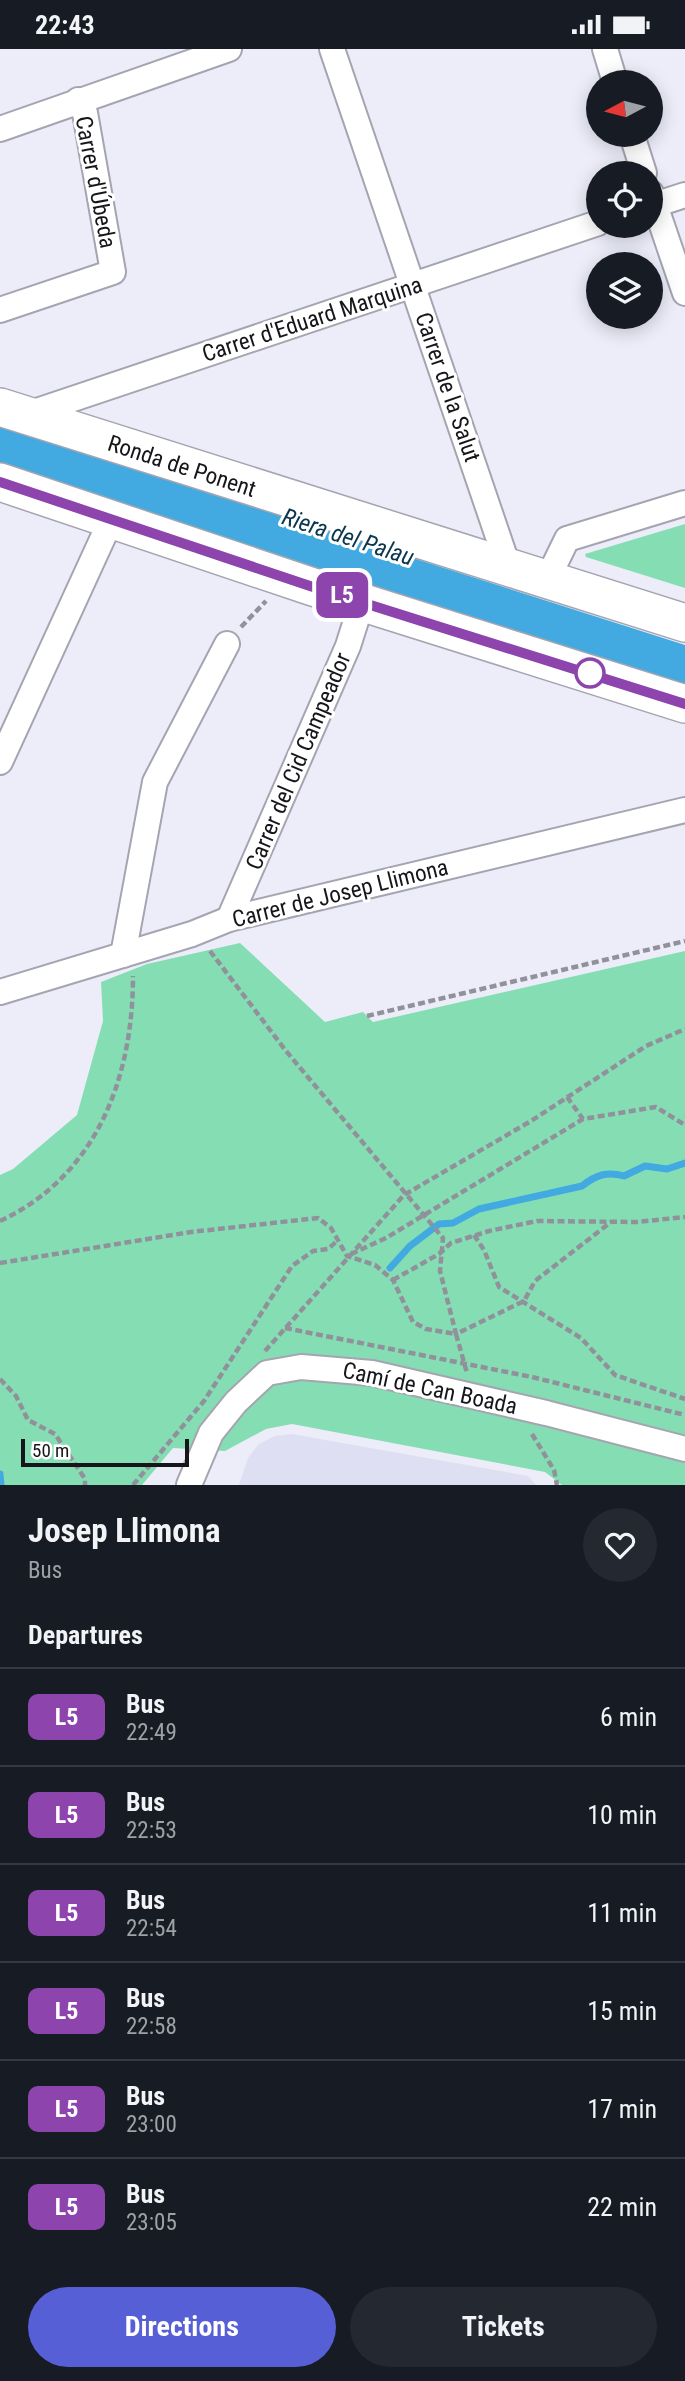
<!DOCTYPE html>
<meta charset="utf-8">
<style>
body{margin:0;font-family:"Roboto Condensed",sans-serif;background:#242831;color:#f1f3f6;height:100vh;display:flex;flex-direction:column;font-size:26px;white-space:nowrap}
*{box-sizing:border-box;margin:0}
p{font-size:23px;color:#9ea1a6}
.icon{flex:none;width:38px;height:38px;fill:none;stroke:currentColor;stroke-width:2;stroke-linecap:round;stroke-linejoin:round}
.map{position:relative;height:1436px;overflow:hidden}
.details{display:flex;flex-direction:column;background:#171b24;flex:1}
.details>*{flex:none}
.badge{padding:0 14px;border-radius:10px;font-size:24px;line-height:46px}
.needle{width:46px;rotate:263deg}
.fabs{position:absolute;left:586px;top:21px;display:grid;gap:14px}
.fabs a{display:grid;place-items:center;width:77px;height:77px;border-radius:50%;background:#171b24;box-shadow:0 4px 18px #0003;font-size:35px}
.scale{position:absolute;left:21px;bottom:18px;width:168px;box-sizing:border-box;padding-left:7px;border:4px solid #16161a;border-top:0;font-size:19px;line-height:24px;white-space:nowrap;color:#16161a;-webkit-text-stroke:5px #fff;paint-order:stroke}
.map>.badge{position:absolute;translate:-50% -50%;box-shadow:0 0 0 4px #fff}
h2{padding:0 28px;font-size:26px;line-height:63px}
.round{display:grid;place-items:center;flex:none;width:74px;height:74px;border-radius:37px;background:#242831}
.head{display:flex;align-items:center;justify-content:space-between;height:119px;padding:0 28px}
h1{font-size:33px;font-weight:700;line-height:52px}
.button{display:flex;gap:14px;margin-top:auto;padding:14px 28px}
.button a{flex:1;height:80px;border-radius:42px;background:#575fd6;color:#fff;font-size:28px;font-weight:700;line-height:80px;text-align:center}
.button a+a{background:#242831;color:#f1f3f6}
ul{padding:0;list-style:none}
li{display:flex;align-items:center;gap:21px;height:98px;padding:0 28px;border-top:2px solid #363941}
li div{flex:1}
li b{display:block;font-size:26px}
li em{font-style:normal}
li .badge{min-width:77px;font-weight:700;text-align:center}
.status{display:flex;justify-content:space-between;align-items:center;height:49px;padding:0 35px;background:#171b24;direction:ltr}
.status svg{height:19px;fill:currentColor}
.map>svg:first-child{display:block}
</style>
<div class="status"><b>22:43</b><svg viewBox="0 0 49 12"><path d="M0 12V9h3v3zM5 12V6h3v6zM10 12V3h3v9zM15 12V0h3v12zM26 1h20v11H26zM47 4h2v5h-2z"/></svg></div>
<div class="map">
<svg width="685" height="1436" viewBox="0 0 685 1436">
<rect width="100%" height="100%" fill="#ecedf9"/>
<polygon fill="#dedff2" points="292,1385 528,1427 536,1436 239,1436 248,1409 259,1395 275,1387"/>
<g fill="#85deb3">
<polygon points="685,475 685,539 586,508 585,505"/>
<polygon points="240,894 325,973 363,963 373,973 685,902 685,1436 562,1436 545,1423 292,1375 266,1380 225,1402 173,1399 142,1436 0,1436 0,1126 13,1120 77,1066 103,972 101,933 147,915"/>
</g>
<polygon fill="#42aae1" points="0,377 685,596 685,640 0,417"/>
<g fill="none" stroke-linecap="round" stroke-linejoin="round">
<g stroke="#42aae1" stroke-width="7">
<path d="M390,1219l20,-22 29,-22 14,-1 26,-14 103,-23c14,-11 25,-15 42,-10l21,-10 22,3 18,-6"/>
<polyline points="0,1425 1,1436"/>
</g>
<g stroke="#a4a5b0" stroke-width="28">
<g id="street">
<polyline points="332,0 508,517"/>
<polyline points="605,0 615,33"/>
<polyline points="0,80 229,0"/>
<polyline points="632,86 644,124"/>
<polyline points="651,144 685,244"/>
<polyline points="651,157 685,146"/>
<polyline points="0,261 113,223 85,64 78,51"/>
<polyline points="25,366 598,174"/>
<polyline points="547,531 567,490 685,454"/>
<polyline points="0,713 111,471"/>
<polyline points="229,870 348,597 362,553"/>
<polyline points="123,906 155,733 227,595"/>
<polyline points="0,943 192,885 229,870 685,761"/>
<polyline points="189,1436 211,1384 236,1353 267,1324 301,1318 372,1324 546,1364 685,1400"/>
</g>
</g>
<g stroke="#a4a5b0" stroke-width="40">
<g id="secondary">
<polyline points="0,358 685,574"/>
<polyline points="0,433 310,537 685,655"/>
</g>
</g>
<g stroke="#90919a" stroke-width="4.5" stroke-dasharray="7 3.5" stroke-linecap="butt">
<polyline points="241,578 266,552"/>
<polyline points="210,902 286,1002 443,1189 440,1222 456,1285 524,1252 535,1232 611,1173"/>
<polyline points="367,967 685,892"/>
<polyline points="567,1048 583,1070"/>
<path d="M0,1172c97,-45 133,-144 133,-245"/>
<polyline points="474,1186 484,1201 499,1238 581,1289 615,1326 685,1350"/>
<polyline points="351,1205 386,1189 583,1070 656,1058 685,1076"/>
<polyline points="0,1214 191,1183 318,1169 331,1179 347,1207 375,1216 393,1231 413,1273 426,1280 456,1285 467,1324"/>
<polyline points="393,1231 439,1205 451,1194 489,1182 537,1172 637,1173 685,1168"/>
<polyline points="285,1279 532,1328 685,1366"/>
<polyline points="265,1302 404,1146 531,1072 646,997 685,980"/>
<polyline points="0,1330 16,1347 28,1371 55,1385 85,1430 85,1436"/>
<polyline points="532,1385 554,1421 557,1436"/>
<polyline points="133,1436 204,1352 292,1217 313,1202 328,1200 337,1192"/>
</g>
<use href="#street" stroke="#fff" stroke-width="24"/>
<use href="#secondary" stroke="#fff" stroke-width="37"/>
</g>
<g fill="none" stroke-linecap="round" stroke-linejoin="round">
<g stroke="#fff" stroke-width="16">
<polyline id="line" points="0,433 310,537 685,655"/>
</g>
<use href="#line" stroke="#8e44ad" stroke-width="10"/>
</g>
<circle fill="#fff" stroke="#8e44ad" stroke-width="3.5" cx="590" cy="624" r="14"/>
<g text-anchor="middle" stroke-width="6" stroke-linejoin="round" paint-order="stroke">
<g font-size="23" fill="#16161a" stroke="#fff">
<text transform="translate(96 133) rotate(79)" y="8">Carrer d'Úbeda</text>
<text transform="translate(312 270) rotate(-18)" y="8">Carrer d'Eduard Marquina</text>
<text transform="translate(448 338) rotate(71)" y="8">Carrer de la Salut</text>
<text transform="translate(182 417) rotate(18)" y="8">Ronda de Ponent</text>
<text transform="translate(298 712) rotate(-67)" y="8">Carrer del Cid Campeador</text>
<text transform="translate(340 844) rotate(-14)" y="8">Carrer de Josep Llimona</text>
<text transform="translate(430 1339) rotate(12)" y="8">Camí de Can Boada</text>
</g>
<g font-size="24" font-style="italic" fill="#0a374e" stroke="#fff">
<text transform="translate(348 488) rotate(18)" y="8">Riera del Palau</text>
</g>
</g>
</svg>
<div class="fabs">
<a><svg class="needle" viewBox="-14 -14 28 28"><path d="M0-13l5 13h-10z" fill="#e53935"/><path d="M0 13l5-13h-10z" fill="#9ea1a6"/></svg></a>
<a><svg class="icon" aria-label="locate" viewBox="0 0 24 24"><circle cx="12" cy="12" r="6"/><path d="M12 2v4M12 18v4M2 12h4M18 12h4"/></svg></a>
<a><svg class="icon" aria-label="layers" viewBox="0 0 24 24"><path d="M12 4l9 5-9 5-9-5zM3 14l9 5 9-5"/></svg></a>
</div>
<div class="scale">50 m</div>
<b class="badge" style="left:342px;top:546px;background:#8e44ad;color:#fff">L5</b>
</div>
<section class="details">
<div class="head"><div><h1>Josep Llimona</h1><p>Bus</p></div><a class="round"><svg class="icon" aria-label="heart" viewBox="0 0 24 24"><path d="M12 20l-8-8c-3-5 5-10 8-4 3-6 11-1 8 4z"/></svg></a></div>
<h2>Departures</h2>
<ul>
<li><span class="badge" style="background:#8e44ad;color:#fff">L5</span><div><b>Bus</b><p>22:49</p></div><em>6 min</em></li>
<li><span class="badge" style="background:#8e44ad;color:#fff">L5</span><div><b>Bus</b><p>22:53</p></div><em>10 min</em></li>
<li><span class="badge" style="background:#8e44ad;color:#fff">L5</span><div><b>Bus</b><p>22:54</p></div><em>11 min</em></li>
<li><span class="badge" style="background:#8e44ad;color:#fff">L5</span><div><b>Bus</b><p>22:58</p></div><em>15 min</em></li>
<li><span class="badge" style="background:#8e44ad;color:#fff">L5</span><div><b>Bus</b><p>23:00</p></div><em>17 min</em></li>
<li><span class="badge" style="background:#8e44ad;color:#fff">L5</span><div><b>Bus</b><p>23:05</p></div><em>22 min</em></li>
</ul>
<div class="button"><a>Directions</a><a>Tickets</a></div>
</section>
